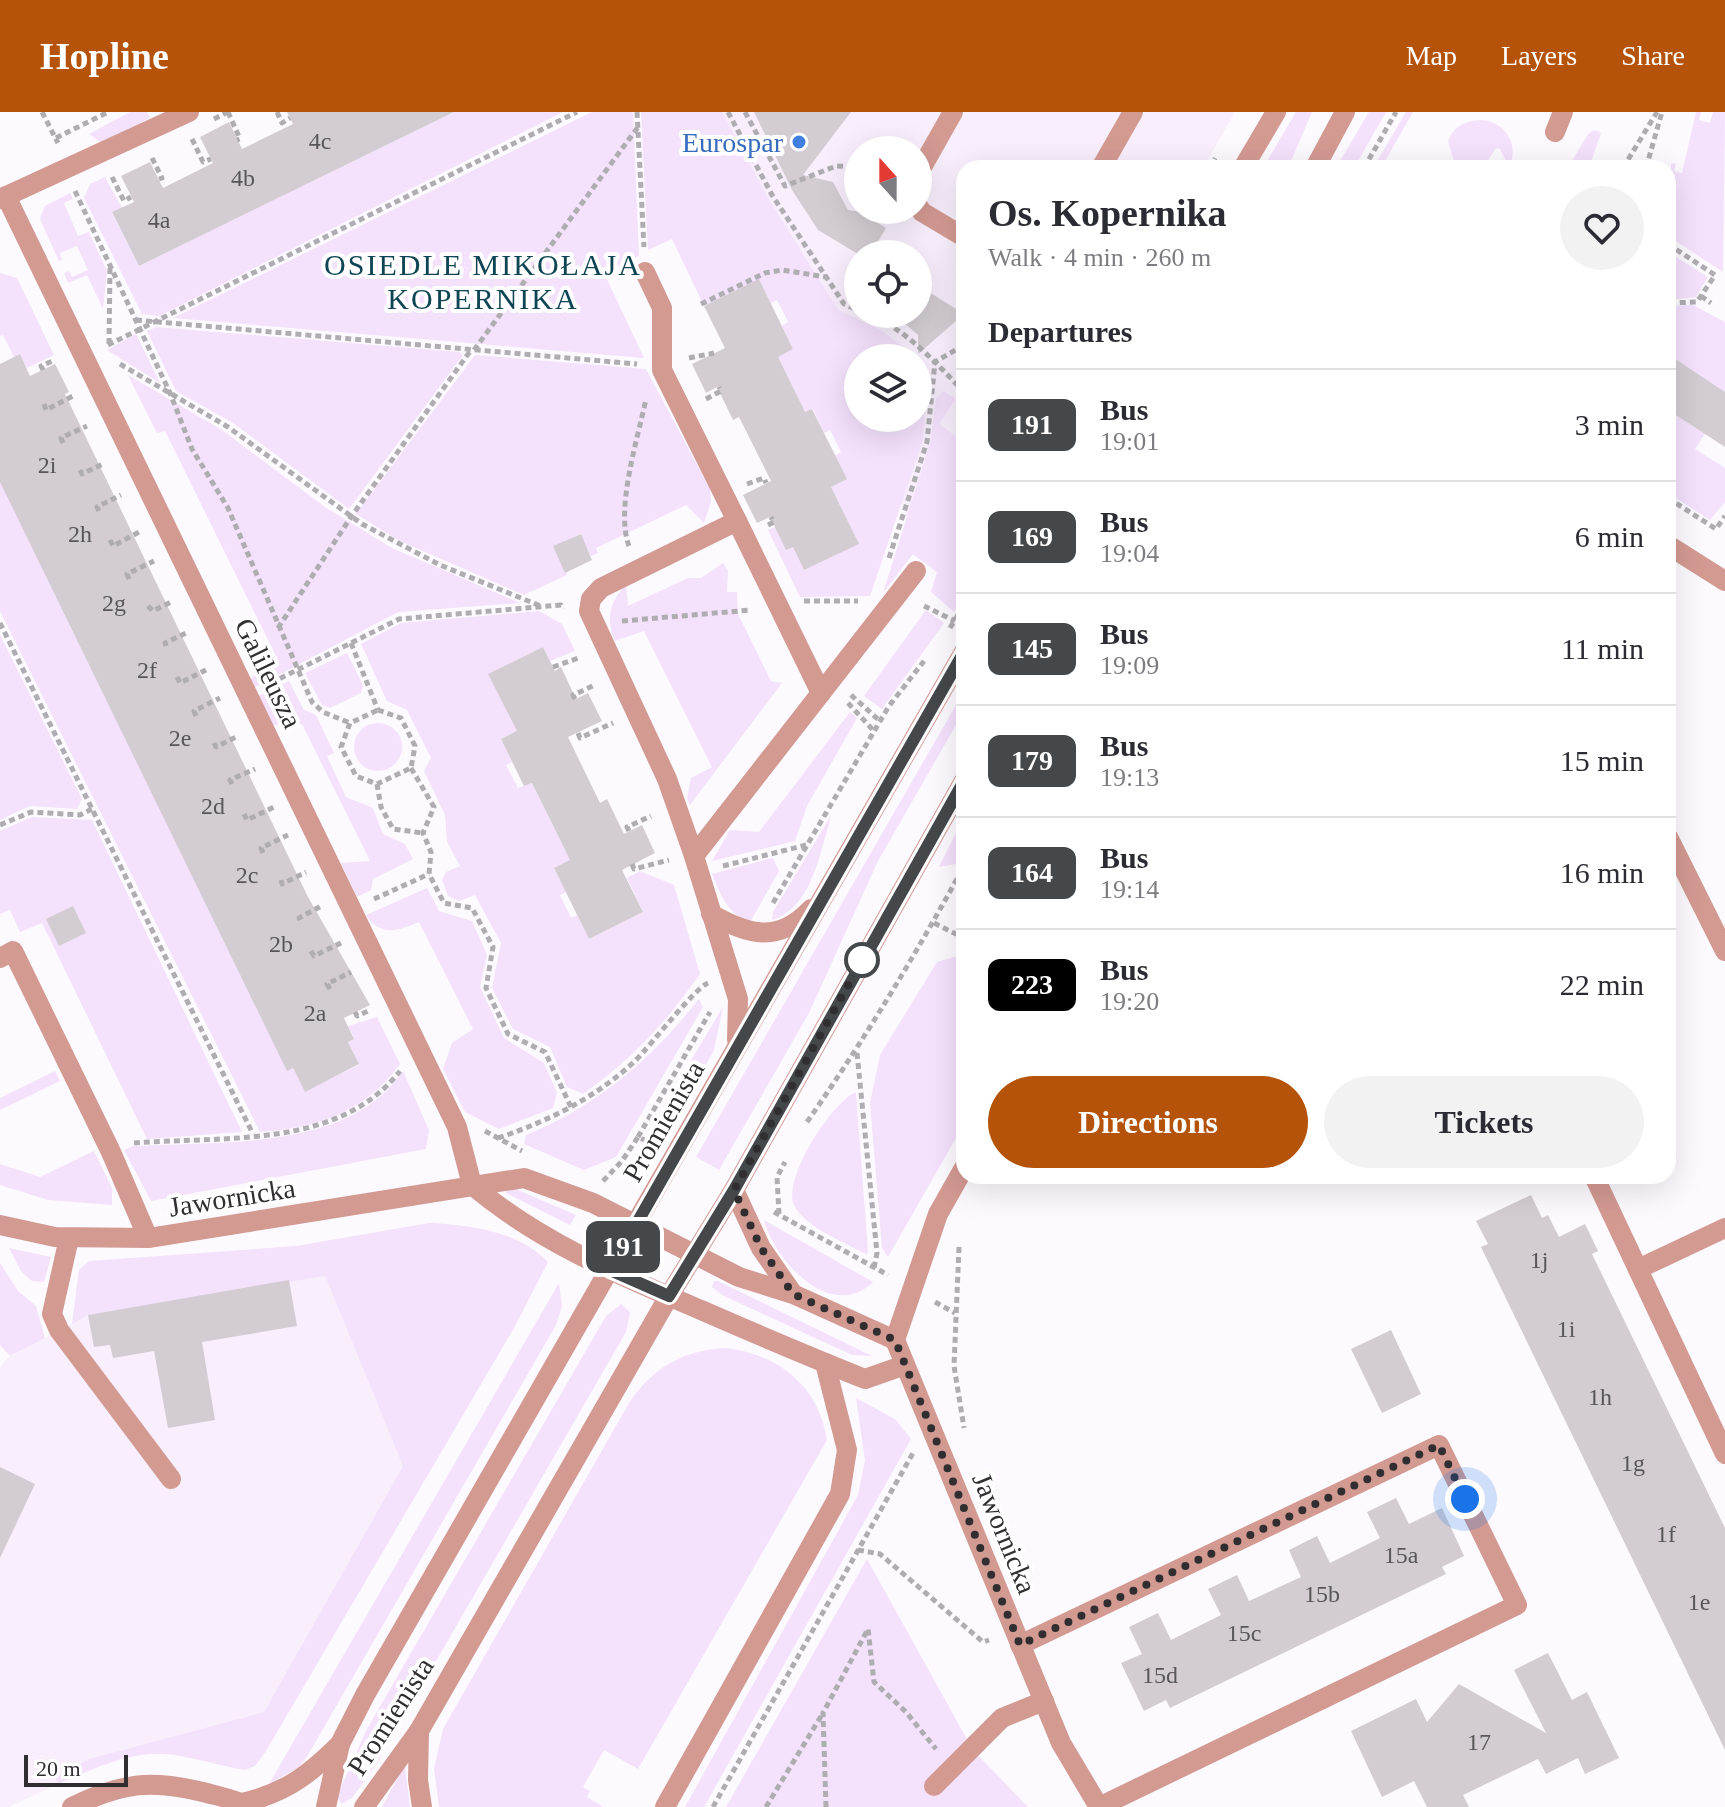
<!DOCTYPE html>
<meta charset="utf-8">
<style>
body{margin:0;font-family:"Times New Roman",serif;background:#f2f2f3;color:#2b2b33;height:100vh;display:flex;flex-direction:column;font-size:30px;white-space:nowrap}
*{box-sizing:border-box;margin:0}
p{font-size:26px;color:#7c7c81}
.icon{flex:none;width:44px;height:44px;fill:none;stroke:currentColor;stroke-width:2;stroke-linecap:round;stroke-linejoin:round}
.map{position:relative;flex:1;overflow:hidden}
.drawer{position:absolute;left:956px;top:48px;width:720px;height:1024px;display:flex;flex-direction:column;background:#fff;border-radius:24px;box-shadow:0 8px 32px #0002}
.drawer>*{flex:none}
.badge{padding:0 16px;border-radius:12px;font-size:28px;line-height:52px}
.needle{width:52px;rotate:339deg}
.fabs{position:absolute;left:844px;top:24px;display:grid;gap:16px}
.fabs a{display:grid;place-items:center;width:88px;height:88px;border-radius:50%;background:#fff;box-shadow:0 8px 32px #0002;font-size:40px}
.scale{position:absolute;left:24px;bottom:20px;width:104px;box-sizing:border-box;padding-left:8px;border:4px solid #302e30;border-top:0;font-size:22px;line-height:28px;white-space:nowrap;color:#302e30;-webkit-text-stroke:6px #fff;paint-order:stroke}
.you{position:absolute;width:40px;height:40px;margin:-20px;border:6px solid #fff;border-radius:50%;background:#1a73e8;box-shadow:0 0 0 12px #1a73e833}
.map>.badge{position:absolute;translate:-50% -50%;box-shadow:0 0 0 4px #fff}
h2{padding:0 32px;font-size:30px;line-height:72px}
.round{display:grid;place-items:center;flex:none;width:84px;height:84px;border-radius:42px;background:#f2f2f3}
.overview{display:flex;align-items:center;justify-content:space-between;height:136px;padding:0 32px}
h1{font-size:38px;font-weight:700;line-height:60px}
.cta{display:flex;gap:16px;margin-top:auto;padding:16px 32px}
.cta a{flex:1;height:92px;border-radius:48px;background:#b45309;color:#fff;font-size:32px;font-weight:700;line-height:92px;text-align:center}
.cta a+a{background:#f2f2f3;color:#2b2b33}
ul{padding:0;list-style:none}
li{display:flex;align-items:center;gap:24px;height:112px;padding:0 32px;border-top:2px solid #e1e1e2}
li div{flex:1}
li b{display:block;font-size:30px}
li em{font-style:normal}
li .badge{min-width:88px;font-weight:700;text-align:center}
header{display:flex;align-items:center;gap:48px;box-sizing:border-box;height:112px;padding:0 40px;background:#b45309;color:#fff}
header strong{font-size:38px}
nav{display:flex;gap:44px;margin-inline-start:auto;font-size:28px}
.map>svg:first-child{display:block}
</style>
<header>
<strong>Hopline</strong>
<nav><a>Map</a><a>Layers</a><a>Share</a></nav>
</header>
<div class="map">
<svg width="1725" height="1695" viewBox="0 0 1725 1695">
<rect width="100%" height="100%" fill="#fdfaff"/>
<g fill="#f8eefc" fill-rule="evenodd">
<path d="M712,0h523l-32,56h-239l-1,423 -51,-37 8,-11 -61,-125h59v-60h-60zM858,38h60v60h-60zM858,142h60v60h-60z"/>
<polygon points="325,1164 403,1354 264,1600 89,1647 55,1666 58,1672 9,1695 0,1695 0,1256 7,1246 88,1203"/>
</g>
<g fill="#f4e1fc">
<polygon points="130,0 147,0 150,6 102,31 89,22"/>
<polygon points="454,0 563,0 159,204 142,202 84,86 90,72 105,65 122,96 112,101 139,154"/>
<polygon points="592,0 633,0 639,144 604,161 644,246 173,206"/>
<polygon points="641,0 722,0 768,86 838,198 881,218 917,246 858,246 858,306 918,306 918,247 928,255 923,328 870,484 800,485 768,418 775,415 793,435 804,458 858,432 836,385 828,388 835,344 841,340 830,318 824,321 813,297 805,300 771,248 793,237 782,214 788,210 777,188 771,191 759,168 704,194 672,127 648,138"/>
<polygon points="1296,0 1312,0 1288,56 1263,56"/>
<polygon points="1369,0 1386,0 1354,56 1336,56"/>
<polygon points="1406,0 1413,0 1381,56 1373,56"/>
<polygon points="1696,0 1701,0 1699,8 1710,11 1713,0 1725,0 1723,160 1668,124 1671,51 1676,52 1674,59 1682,61"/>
<path d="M1481,8c25,2 39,25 28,48l-9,-19 -4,-1 -13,20h-27l-8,-27c6,-15 17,-20 33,-21z"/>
<polygon points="1595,18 1601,21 1589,56 1568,56 1588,22"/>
<polygon points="70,81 73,87 64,91 78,124 89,120 107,159 103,197 87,163 68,171 64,161 69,159 72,165 88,158 77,134 60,141 62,148 59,149 40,107 45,94"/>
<polygon points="1668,140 1708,165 1696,185 1668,188"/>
<polygon points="0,161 17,166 54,243 27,256 20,243 14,245 3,223 0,224"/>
<polygon points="1693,193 1725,210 1725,280 1668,242 1668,194"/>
<polygon points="156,215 459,240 463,243 349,397 233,311 176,279 147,219"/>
<polygon points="136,222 160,271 107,238"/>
<polygon points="475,243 646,257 710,377 711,390 704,411 686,393 596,436 598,441 591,444 580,422 554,434 567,463 524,483 398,428 356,402"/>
<polygon points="128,263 222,318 325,395 392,436 520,491 398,500 254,576 251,568 255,560 278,548 165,319 157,321"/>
<polygon points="943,279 956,287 939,312 964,330 964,481 954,500 931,480 937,460 913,442 883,481 931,328 936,287"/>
<polygon points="1668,298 1705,322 1695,337 1725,356 1725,390 1710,408 1668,381"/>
<path d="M0,366l232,479 73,134 54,-26 -11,-23 6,-4 -6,-12 29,-9 23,47c-35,48 -83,64 -140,68l-260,-521z"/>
<path d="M723,451l5,8 -1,21h10l1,22 33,67 11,2 -92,122 -3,-7 4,-20 21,-11 -68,-136 -29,10c-10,-21 -5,-41 11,-56l2,21 60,-28h13z"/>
<polygon points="926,498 944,511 882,597 864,584"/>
<path d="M539,499l23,13 13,27 -25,10 -7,-14 -54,27 23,47 12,7 -23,11 11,23 -6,3 12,23 14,-5 33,67 12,7 -23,12 12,23 -6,3 11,23 6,-3 12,24 54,-27 -16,-34 13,-7 34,14 26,89c-37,52 -66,83 -117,120l-16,-7 -17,-40 -37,-18 -21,-41 9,-45 -26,-48 -16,6 -11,-5 -6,-16 4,-8 14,-6 -13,-24 -2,-27 -21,-44 7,-13 -24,-48 -20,-9 -26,-57 40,-21z"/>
<polygon points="0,523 82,687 77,697 30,694 0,708"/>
<polygon points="347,541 363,573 361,581 330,596 322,593 305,561"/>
<polygon points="289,569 304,598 316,603 334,641 327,644 346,685 373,696 383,722 405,732 413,747 373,767 371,778 357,785 341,751 370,749 302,612 271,613 258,584"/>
<polygon points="964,579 964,599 878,749 809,901 719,1058 696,1045"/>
<polygon points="850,600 857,606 807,694 795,729 712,749 730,718 759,720"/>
<circle cx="378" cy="635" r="24"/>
<path d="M832,702c-12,36 -19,94 -60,106l1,-8z"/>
<polygon points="32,705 92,708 242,1020 147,1027 42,811 20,820 10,798 0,802 0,719"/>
<polygon points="964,705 964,737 955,752 939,755"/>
<path d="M773,746l6,13 -29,51c-23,-9 -29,-26 -38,-48z"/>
<path d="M427,776l12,23 33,10 15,34 -7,32 24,51 40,25 13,30 -4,15 -54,21 -34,-17 -22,-43 9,-26 21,-14 -54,-107c-19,8 -39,16 -53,-7z"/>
<polygon points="964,842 964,1012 888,1145 882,1136 870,991 880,943 937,850"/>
<path d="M699,887l4,8 -87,150 -32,13 -60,-26 2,-9c71,-29 126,-76 173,-136z"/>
<polygon points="723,895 714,938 666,1025 661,1024 657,1014 660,1000"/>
<polygon points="55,959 60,969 0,998 0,986"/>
<path d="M403,959l26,59 -3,19 -275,52 -27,-51 9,-4c86,-5 216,6 270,-75z"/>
<path d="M856,980l12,159 -1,4c-22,-13 -59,-26 -72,-48 -15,-26 37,-105 61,-115z"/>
<polygon points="94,1039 112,1076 112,1093 48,1088 0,1073 0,1052 40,1065"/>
<polygon points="511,1075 576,1103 570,1113 506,1081 506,1077"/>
<path d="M764,1108l109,62c-42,41 -99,-22 -109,-62z"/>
<path d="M429,1111c40,2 90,8 119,39l-34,66 -248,423 -11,15 -10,4c-26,-4 -54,-14 -80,-16 -37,-3 -73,16 -107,30l-3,-6 34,-19 175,-47 139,-246 -78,-190 -237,39 -16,9 7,-54 10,-9 207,-15z"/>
<polygon points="9,1136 51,1145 44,1170 32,1169 21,1159"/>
<polygon points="0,1151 18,1179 36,1194 45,1226 10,1244 0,1233"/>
<polygon points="714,1169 718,1169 872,1244 852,1243 722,1183 712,1175"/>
<polygon points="559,1171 562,1194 556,1213 308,1643 299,1655 269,1672"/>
<polygon points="621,1192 630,1200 626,1220 376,1653 352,1686 341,1692 337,1684 367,1617 606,1204"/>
<path d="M726,1236c52,6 93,38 101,92l-189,329 -34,-19 -21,37 7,4 -3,6 16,10h-164l-5,-39 9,-39 186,-326c24,-36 55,-53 97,-55z"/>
<polygon points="856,1286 895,1307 911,1327 704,1695 685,1695 858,1383 865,1348"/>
<polygon points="867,1447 973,1638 1028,1695 726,1695"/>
<polygon points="405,1655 410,1695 382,1695 403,1656"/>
</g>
<g fill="#d3cdd3">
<polygon points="287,0 454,0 139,154 112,100 134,90 121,64 150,50 163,76 213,51 200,25 229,10 242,37 293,12"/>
<polygon points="754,0 851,0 803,63 833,70 848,98 861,100 886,116 871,142 858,142 818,118 792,78"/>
<polygon points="759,167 793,237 778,245 805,300 812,297 847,367 831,375 859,432 804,458 793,435 786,438 770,405 757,411 743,383 771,369 739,305 733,308 717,275 706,281 692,252 725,236 704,194"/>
<polygon points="918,173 964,202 918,242 918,223 894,202 918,202"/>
<polygon points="20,242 30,264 55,252 69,280 65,282 308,785 370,893 344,906 354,927 348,930 359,952 305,980 293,956 287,959 0,370 0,252"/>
<polygon points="1668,242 1725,280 1725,335 1668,298"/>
<polygon points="581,422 592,448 565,461 553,434"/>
<polygon points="543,535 555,559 561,555 576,587 588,581 602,609 568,625 600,691 607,687 624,722 642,713 655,741 622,758 643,800 589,827 554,756 570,748 532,671 524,674 501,627 517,619 488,562"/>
<polygon points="73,794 86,821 59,834 46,807"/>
<polygon points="1531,1083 1542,1106 1548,1103 1559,1125 1585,1112 1598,1139 1592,1142 1725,1416 1725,1638 1481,1135 1488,1132 1476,1109"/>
<polygon points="289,1168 297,1214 202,1230 215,1308 168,1316 154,1239 113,1246 110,1233 94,1235 88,1203"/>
<polygon points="1391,1218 1421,1282 1382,1301 1351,1237"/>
<polygon points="0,1355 35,1372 0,1446"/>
<polygon points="1396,1386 1409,1412 1442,1396 1464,1444 1442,1455 1446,1462 1170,1596 1166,1588 1144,1599 1121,1551 1142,1542 1129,1515 1158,1501 1171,1528 1221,1503 1208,1477 1237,1463 1249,1489 1301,1465 1289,1438 1317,1424 1330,1451 1380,1426 1367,1400"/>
<polygon points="1548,1541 1572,1588 1587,1580 1619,1646 1585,1662 1578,1646 1546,1662 1538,1647 1463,1683 1469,1695 1427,1695 1414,1669 1382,1685 1351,1619 1416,1587 1427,1610 1459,1572 1546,1621 1514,1558"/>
</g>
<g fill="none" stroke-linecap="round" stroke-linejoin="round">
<g stroke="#afadb1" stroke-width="5" stroke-dasharray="6 4" stroke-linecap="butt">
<polyline points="42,0 58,31"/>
<polyline points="228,0 240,27 237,28"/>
<polyline points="277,0 282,11 290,6"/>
<polyline points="637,0 644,135"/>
<polyline points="728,0 772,83 844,192 858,198"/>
<polyline points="745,0 785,74 836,54 858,55"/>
<polyline points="214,7 228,0"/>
<polyline points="56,26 108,0"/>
<polyline points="192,27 203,50 211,47"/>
<polyline points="152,46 162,66 159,67"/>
<polyline points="1210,56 1215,46"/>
<polyline points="1364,56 1396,0"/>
<polyline points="1623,56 1657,0"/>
<polyline points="1646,56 1662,0"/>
<polyline points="112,65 124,89 131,85"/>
<polyline points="75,79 170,281 192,337 228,396 312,590 323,600 350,611"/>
<polyline points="1668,132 1715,163 1697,190 1668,191"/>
<polyline points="1701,184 1711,191"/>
<polyline points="701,192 765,161 782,158 826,165"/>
<path d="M868,202c38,15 68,49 96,78"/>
<polyline points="136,208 637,252"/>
<polyline points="109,232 110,154"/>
<polyline points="108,233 577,0"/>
<polyline points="474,238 638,15"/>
<polyline points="689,246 714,241"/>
<polyline points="120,252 228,315 362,412 440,453 543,495"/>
<polyline points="43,258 41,254 55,248"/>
<polyline points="706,287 721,279 719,275"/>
<polyline points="44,292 46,298 73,284"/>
<polyline points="63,331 61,326 87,314"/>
<polyline points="80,358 82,362 105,351"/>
<polyline points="747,372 764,366 766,371"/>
<polyline points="1668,386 1716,417 1725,404"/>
<polyline points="99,399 97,395 121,383"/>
<polyline points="768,413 774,410 771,405"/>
<polyline points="110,428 113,434 139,420"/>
<path d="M629,434c-14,-37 9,-108 17,-147"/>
<polyline points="889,446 927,330 935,250 964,233"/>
<polyline points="129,467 127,462 154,449"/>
<polyline points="804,489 858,489"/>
<polyline points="148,494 153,499 173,489"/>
<polyline points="924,494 955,509"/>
<polyline points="622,509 751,498"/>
<polyline points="0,511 253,1022"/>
<polyline points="278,516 351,405 471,238"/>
<polyline points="950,516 964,493"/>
<polyline points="351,531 378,598"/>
<polyline points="166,534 165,531 188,520"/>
<polyline points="553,555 581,545"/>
<polyline points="177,565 180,571 206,558"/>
<polyline points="271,571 399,507 561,493 563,497"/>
<polyline points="851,583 880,609"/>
<polyline points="575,587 573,583 595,573"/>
<polyline points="848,591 874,619"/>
<polygon points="378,598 401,606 415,634 411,656 377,672 356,664 341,635 350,611"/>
<polyline points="196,604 194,599 220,586"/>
<polyline points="578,621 580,626 613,611"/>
<polyline points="214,631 216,635 238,624"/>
<polyline points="411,656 434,695 423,721 431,740 429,762 444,791 472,796 493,835 486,876 508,922 545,940 571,995"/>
<polyline points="232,672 230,668 255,657"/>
<polyline points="377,672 381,695 393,717 423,721"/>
<polyline points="244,702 247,708 274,695"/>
<polyline points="0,713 31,700 80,703 92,697"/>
<polyline points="629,719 627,715 651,704"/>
<polyline points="263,741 261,736 288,723"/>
<polyline points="632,752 634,757 669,748"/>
<polyline points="723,754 806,733"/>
<polyline points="281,768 282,772 306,760"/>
<polyline points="374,787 429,762"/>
<polyline points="773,791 889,594 924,549"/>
<polyline points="300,808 299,806 323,793"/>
<polyline points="934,811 964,826"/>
<polyline points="311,839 314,844 341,831"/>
<polyline points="330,877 327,872 351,860"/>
<polyline points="355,900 357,904 370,898"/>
<polyline points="857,941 877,1141 874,1156"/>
<path d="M807,1010c58,-83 109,-168 157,-256"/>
<polyline points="485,1019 522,1039"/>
<polyline points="638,1025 710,900"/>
<path d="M498,1026c51,-17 99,-41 138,-78 15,-15 58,-71 72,-77"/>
<path d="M134,1031c91,-7 205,6 266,-72"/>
<polyline points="603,1069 622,1049 638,1025 650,1031"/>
<polyline points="774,1100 888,1163"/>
<polyline points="779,1102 777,1065 785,1050"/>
<polyline points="959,1135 954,1254 964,1316"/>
<polyline points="935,1190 955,1201"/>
<polyline points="858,1438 880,1442 983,1530 989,1528"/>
<polyline points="713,1695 913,1341"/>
<polyline points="766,1695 823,1601"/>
<polyline points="826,1695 823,1601 868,1517 874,1570 906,1600 936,1637"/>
</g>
<g stroke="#d39a92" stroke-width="20">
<polyline points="1555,20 1563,0"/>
<polyline points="1101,56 1133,0"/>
<polyline points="1243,56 1276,0"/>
<polyline points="1315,56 1345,0"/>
<polyline points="918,62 953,0"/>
<polyline points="6,84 457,1015 472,1073"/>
<polyline points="0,87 189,0"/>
<polyline points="918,94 922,100 964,125"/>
<polyline points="645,160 662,196 662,258 737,409"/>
<polyline points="1668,433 1725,469"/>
<polyline points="1668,725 1725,839"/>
<polyline points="694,744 916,459"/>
<path d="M711,802c37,21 67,30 100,-5"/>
<polyline points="0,846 13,839 111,1040 148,1126"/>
<polyline points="737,928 738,887 694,744 667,667 589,499 591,487 601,476 737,409 821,581"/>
<polyline points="964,1056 938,1102 895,1228 1061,1631 1099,1695"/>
<polyline points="1594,1064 1725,1342"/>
<path d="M472,1073c67,57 149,91 229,125 55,24 109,47 164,69l40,-14"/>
<polyline points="734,1078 761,1136 793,1182"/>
<polyline points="0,1113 55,1125 148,1126 524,1066 593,1091 739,1165 793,1182 895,1228"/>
<polyline points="69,1126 52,1202 59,1218 171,1367"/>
<polyline points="1638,1157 1725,1116"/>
<polyline points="1020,1533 1439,1333 1517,1493 1099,1695"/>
<polyline points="419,1619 418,1668 422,1695"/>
<polyline points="934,1674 1002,1606 1044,1589"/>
<path d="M242,1691c43,-10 67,-28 98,-59"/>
<path d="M72,1695c51,-25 80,-28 135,-14 15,4 30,7 43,14"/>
<polyline points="326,1695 340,1632 365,1583 964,540"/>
<polyline points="364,1695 419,1619 669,1184 734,1078 964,669"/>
<polyline points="665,1695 840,1382 847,1338 825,1251"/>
</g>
</g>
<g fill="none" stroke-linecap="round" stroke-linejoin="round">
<g stroke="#fff" stroke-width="18">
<polyline id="line" points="964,540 610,1158 669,1184 734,1078 964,669"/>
</g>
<use href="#line" stroke="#45484a" stroke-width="12"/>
<polyline stroke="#302e30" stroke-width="8" stroke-dasharray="0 14.4" points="862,848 734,1078 761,1136 793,1182 895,1228 1020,1533 1439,1333 1465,1387"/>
</g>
<circle fill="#3f7fe0" stroke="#fff" stroke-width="3" cx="799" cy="30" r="8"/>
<circle fill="#fff" stroke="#45484a" stroke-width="4" cx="862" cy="848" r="16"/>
<g text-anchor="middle" stroke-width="8" stroke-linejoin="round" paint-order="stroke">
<g font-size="24" fill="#595659">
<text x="320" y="37">4c</text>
<text x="243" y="74">4b</text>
<text x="159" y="116">4a</text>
<text x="47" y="361">2i</text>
<text x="80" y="430">2h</text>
<text x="114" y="499">2g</text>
<text x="147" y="566">2f</text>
<text x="180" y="634">2e</text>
<text x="213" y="702">2d</text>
<text x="247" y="771">2c</text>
<text x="281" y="840">2b</text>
<text x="315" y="909">2a</text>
<text x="1539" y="1156">1j</text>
<text x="1566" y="1225">1i</text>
<text x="1600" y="1293">1h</text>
<text x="1633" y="1359">1g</text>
<text x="1666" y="1430">1f</text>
<text x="1401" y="1451">15a</text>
<text x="1322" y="1490">15b</text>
<text x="1699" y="1498">1e</text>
<text x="1244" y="1529">15c</text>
<text x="1160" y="1571">15d</text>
<text x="1479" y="1638">17</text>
</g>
<g font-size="28" fill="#366cbe" stroke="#fff" text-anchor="end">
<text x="783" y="40">Eurospar</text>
</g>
<g font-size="28" fill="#302e30" stroke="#fff">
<text transform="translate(269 561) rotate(64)" y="10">Galileusza</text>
<text transform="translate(663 1009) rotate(-60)" y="10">Promienista</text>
<text transform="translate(232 1085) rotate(-9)" y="10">Jawornicka</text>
<text transform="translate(1005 1421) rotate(68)" y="10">Jawornicka</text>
<text transform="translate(390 1604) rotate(-57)" y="10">Promienista</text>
</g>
<g font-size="30" letter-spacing="2" fill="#0e4554" stroke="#fff">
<text x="483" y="163">OSIEDLE MIKOŁAJA<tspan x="483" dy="34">KOPERNIKA</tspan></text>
</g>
</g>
</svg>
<div class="fabs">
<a><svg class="needle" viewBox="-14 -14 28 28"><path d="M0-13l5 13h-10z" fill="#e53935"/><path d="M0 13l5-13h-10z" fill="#7c7c81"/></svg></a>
<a><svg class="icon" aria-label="locate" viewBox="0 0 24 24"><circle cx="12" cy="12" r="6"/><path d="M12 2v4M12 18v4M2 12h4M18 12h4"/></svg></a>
<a><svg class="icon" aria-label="layers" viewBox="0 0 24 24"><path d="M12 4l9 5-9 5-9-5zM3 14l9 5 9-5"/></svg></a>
</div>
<div class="scale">20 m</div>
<div class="you" style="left:1465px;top:1387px"></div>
<b class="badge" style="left:623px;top:1135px;background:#45484a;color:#fff">191</b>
<section class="drawer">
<div class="overview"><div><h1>Os. Kopernika</h1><p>Walk · 4 min · 260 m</p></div><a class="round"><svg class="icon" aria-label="heart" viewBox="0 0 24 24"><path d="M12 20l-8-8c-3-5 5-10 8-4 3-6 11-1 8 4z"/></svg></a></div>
<h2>Departures</h2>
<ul>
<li><span class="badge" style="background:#45484a;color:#fff">191</span><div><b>Bus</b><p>19:01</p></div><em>3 min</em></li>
<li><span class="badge" style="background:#45484a;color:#fff">169</span><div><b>Bus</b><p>19:04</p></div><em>6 min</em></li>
<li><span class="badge" style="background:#45484a;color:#fff">145</span><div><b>Bus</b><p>19:09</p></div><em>11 min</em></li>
<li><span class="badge" style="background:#45484a;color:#fff">179</span><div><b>Bus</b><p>19:13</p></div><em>15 min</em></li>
<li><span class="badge" style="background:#45484a;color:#fff">164</span><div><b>Bus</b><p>19:14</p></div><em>16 min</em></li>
<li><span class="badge" style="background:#000;color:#fff">223</span><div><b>Bus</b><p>19:20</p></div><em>22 min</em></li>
</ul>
<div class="cta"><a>Directions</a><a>Tickets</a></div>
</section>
</div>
